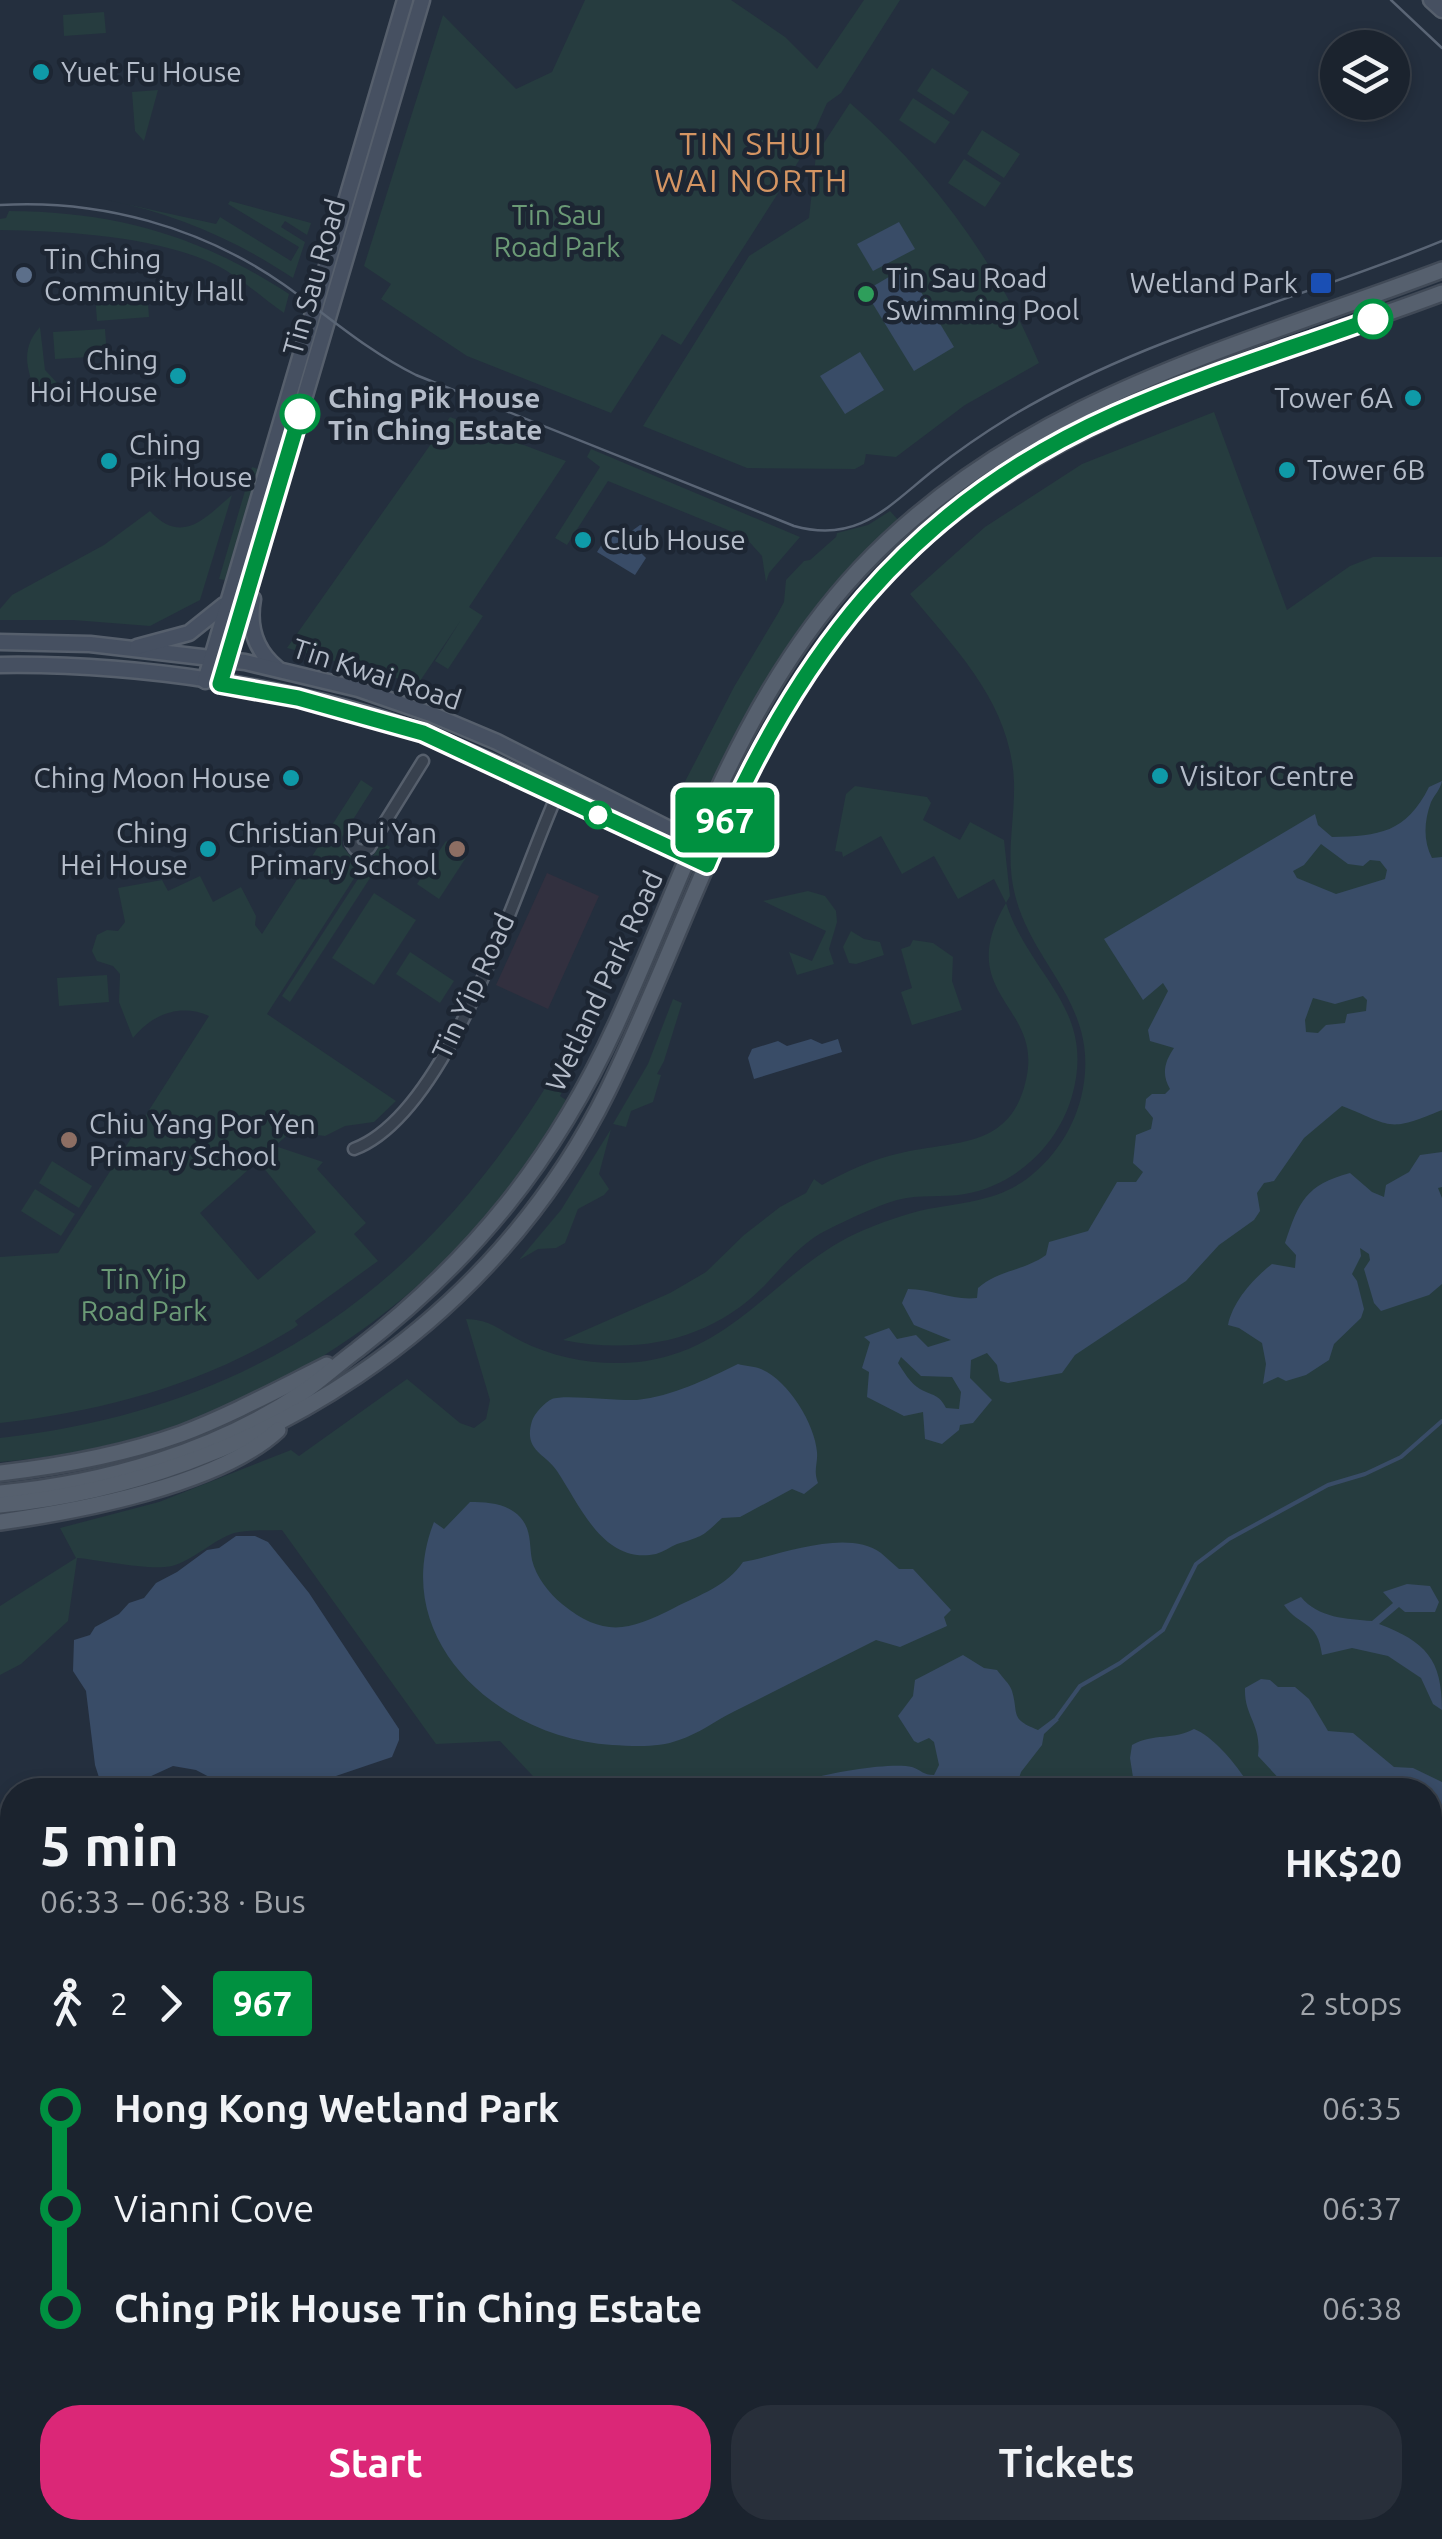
<!DOCTYPE html>
<meta charset="utf-8">
<style>
body{margin:0;font-family:Ubuntu,sans-serif;background:#282f3a;color:#f1f3f6;height:100vh;display:flex;flex-direction:column;font-size:38px;white-space:nowrap}
*{box-sizing:border-box;margin:0}
p{font-size:32px;color:#a0a4aa}
.icon{flex:none;width:55px;height:55px;fill:none;stroke:currentColor;stroke-width:2;stroke-linecap:round;stroke-linejoin:round}
.map{position:relative;flex:1;overflow:hidden}
.drawer{position:absolute;left:0px;top:1778px;width:1442px;height:762px;display:flex;flex-direction:column;background:#1b232e;border-radius:40px 40px 0 0;box-shadow:0 5px 15px #0003,0 0 0 2px #39404a}
.drawer>*{flex:none}
.badge{padding:0 20px;border-radius:8px;font-size:35px;line-height:65px}
.controls{position:absolute;left:1320px;top:30px;display:grid;gap:20px}
.controls a{display:grid;place-items:center;width:90px;height:90px;border-radius:50%;background:#1b232e;box-shadow:0 5px 15px #0003,0 0 0 2px #39404a;font-size:50px}
.map>.badge{position:absolute;translate:-50% -50%;box-shadow:0 0 0 5px #fff}
.legs{display:flex;align-items:center;gap:15px;height:110px;padding:0 40px;font-size:32px}
.legs p{margin-inline-start:auto}
.overview{display:flex;align-items:center;justify-content:space-between;height:170px;padding:0 40px}
h1{font-size:55px;font-weight:700;line-height:75px}
.action{display:flex;gap:20px;margin-top:auto;padding:20px 40px}
.action a{flex:1;height:115px;border-radius:40px;background:#db2777;color:#fff;font-size:40px;font-weight:700;line-height:115px;text-align:center}
.action a+a{background:#282f3a;color:#f1f3f6}
ul{padding:0 40px;list-style:none}
li{display:flex;align-items:center;gap:35px;height:100px;font-size:38px}
li i{display:grid;place-items:center;width:15px;height:100%;margin:0 12px;background:currentColor}
li i::after{content:'';width:25px;height:25px;margin:-12px;border:8px solid;border-radius:50%;background:#1b232e}
li p{margin-inline-start:auto}
li:first-child i{background:linear-gradient(#0000 50%,currentColor 0)}
li:last-child i{background:linear-gradient(currentColor 50%,#0000 0)}
.map>svg:first-child{display:block}
</style>
<div class="map">
<svg width="1442" height="2539" viewBox="0 0 1442 2539">
<rect width="100%" height="100%" fill="#242f3e"/>
<polygon fill="#32303f" points="547,873 599,896 548,1009 496,985"/>
<g fill="#263c3f" fill-rule="evenodd">
<polygon points="585,0 731,0 785,37 817,69 864,0 900,0 841,93 827,103 807,148 681,345 662,334 611,413 467,356 381,299 391,284 364,266 443,15 516,89 552,72"/>
<polygon points="104,12 106,33 64,36 63,15"/>
<polygon points="932,68 969,92 954,115 917,91"/>
<polygon points="158,90 144,141 135,131 132,92"/>
<polygon points="913,98 950,122 935,144 899,120"/>
<path d="M850,103c83,72 146,158 189,260l-74,42 -69,52 -30,-3 -2,10 -9,5 -108,-1 -104,-42 106,-170 60,-38 7,-63z"/>
<polygon points="982,130 1020,154 1004,178 967,154"/>
<polygon points="964,159 1001,183 985,207 948,183"/>
<path d="M107,200l109,24 4,-7 71,44 8,-14 -71,-43 2,-3 81,22 -4,12 -22,-14 -4,6 24,15 -12,36c-59,-39 -117,-64 -186,-78z"/>
<path d="M9,211c108,1 189,24 280,83l-5,19c-23,-16 -45,-37 -70,-49 -59,-28 -149,-33 -214,-34v-11l6,-1z"/>
<polygon points="147,290 149,317 97,321 95,294"/>
<path d="M40,327l5,43 14,15 -21,15c-9,-27 -20,-49 2,-73z"/>
<polygon points="105,329 107,356 55,359 53,332"/>
<path d="M1214,412l73,198 63,-44 23,-9h69v1375l-12,10v-152h-884l-46,-49 -64,3 -154,-214c-15,1 -33,-1 -48,3 -21,7 -40,27 -62,33 -23,5 -70,-6 -95,-8l-9,63 -47,43 -21,11v-69l76,-48 -16,-30 99,-26 132,-52 8,6 108,-77 53,44 14,5 12,-9 4,-19 -24,-81c26,1 33,11 55,22 38,19 83,26 125,20 91,-14 132,-91 211,-128 23,-10 47,-19 71,-24 37,-7 69,-8 100,-31 30,-23 51,-58 56,-96 11,-81 -51,-116 -69,-187 -10,-39 0,-74 -1,-113 -3,-78 -57,-131 -104,-188l75,-67 97,-63z"/>
<polygon points="450,417 566,461 469,607 483,616 448,669 435,661 461,620 418,684 287,648"/>
<polygon points="591,449 800,537 769,573 766,582 762,556 745,537 608,481 567,545 555,538 600,467 587,457"/>
<polygon points="252,467 258,469 225,580 219,579"/>
<path d="M232,495l-32,105 -50,26 -77,-6h-73v-11l12,-14 92,-50 46,-34c32,35 55,7 82,-16z"/>
<polygon points="890,511 900,522 791,646 763,687 703,795 695,806 677,797 734,687 777,615 784,602 786,580 804,561 810,560 836,537 837,533 868,525"/>
<path d="M361,780l12,8 -31,49v9l11,13 9,1 7,-5 -102,159 129,87 -22,21 -29,4 -20,10 -16,-2 -10,-9 -24,21 48,16 -6,7 49,54 -12,11 24,27 -83,60 3,4 -4,3c-90,56 -189,83 -294,95v-166l58,-4 151,-237c-28,-13 -57,-2 -76,22l-14,-36 1,-28 -7,-8 -16,-5 -5,-10 5,-16 10,-5 11,1 7,-9 -7,-34 44,-8 6,11 32,-15 13,26 28,-15 15,29 -1,9 7,9zM258,1161l58,71 -58,48 -58,-67z"/>
<path d="M855,786l72,11 4,6 -8,17 37,20 10,-18 34,18 6,56 -4,7c24,74 91,105 66,193 -14,49 -56,89 -107,98 -22,4 -46,0 -68,6 -23,7 -48,19 -70,30 -25,12 -43,35 -62,55 -54,56 -128,70 -202,55l107,-47 36,-21 38,-37 36,-28 26,-14 8,-14 8,6c25,-14 51,-26 79,-32 55,-13 112,-3 126,-78 13,-71 -74,-82 -21,-172l-12,-24 -36,20 -24,-43 -32,18 -21,-38 -38,21 -1,-5 -7,-1 11,-57z"/>
<polygon points="446,841 467,856 439,899 417,884"/>
<polygon points="382,842 390,847 290,1002 282,996"/>
<polygon points="808,891 825,896 836,911 837,922 829,949 834,964 797,975 789,952 812,961 826,931 763,901"/>
<polygon points="374,893 416,920 374,985 332,958"/>
<polygon points="851,931 864,939 880,942 884,955 856,964 849,963 843,947"/>
<polygon points="913,940 933,943 953,957 952,981 962,1010 912,1025 901,992 912,988 901,949 910,946"/>
<polygon points="410,952 454,981 440,1003 396,974"/>
<polygon points="107,975 109,1002 59,1006 57,978"/>
<polygon points="673,999 682,1003 664,1061 657,1074 661,1075 653,1102 631,1111 626,1127 613,1124 648,1064"/>
<path d="M585,1007l15,7 -40,82 6,4c-114,209 -330,343 -566,362v-24c250,-28 419,-146 549,-356 14,-23 24,-51 36,-75z"/>
<polygon points="611,1129 599,1174 609,1189 604,1195 578,1209 565,1243 556,1248 538,1249 519,1260 561,1210"/>
<polygon points="52,1161 92,1186 79,1208 39,1183"/>
<polygon points="35,1189 75,1214 61,1236 21,1211"/>
</g>
<g fill="#394c67" fill-rule="evenodd">
<polygon points="899,222 915,249 873,271 857,244"/>
<polygon points="906,267 954,347 914,371 865,291"/>
<polygon points="860,352 884,390 845,414 820,376"/>
<polygon points="640,525 647,526 647,538 653,543 643,548 642,554 646,558 635,575 597,552 609,533 622,538"/>
<path d="M1442,781c-2,9 -7,13 -11,21 -7,19 -8,39 1,56l10,-1v253c-55,23 -49,16 -100,-4l-38,32 -30,43 -10,2 -7,10 3,18 -6,9 -35,25 -33,36 -111,74 -13,18 -54,10 -8,-2 -3,-16 -10,-12 -16,7 -1,18 22,22 -19,23 -13,2 -1,5 -17,14 -17,-5 -2,-27 -19,4 -37,-19 2,-25 -7,-4 8,-26 -6,-5 25,-9 8,11 19,-4 12,12 23,-7 -37,-15 -12,-22 6,-14c24,0 46,12 69,9l1,-10c20,-18 46,-17 68,-33l3,-13 39,-11 29,-49h19l7,-10 -10,-9 3,-28 15,-6 2,-11 -8,-10 1,-9 6,-5h13l5,-5c-9,-15 -5,-28 4,-41l-24,-7 -2,-11 20,-39 -5,-8 -20,17 -39,-61 211,-125 3,11 14,12c47,-1 74,-4 97,-50zM1321,844l27,20 15,2 7,-6 10,1 7,9 -2,9 -49,15 -39,-16 -4,-7 11,-6zM1363,996l4,4 -1,11 -19,3 -2,9 -19,2 -8,8 -12,-1 -1,-12 8,-22 22,6zM901,1357l20,19 31,1 9,15 -2,17 -13,-1c-7,-14 -13,-12 -26,-19 -10,-6 -16,-17 -22,-26z"/>
<polygon points="811,1039 822,1044 838,1039 842,1052 754,1079 748,1058 752,1049 778,1041 787,1046"/>
<path d="M1442,1152v35l-4,1 4,10v86l-13,11 -48,16 -7,-8 -10,-34 6,-9 -1,-6 -9,-6 1,8 -9,18 5,7 7,28 -3,9 -27,26 -5,16 -23,15 -20,6 -8,-4 -15,7 3,-20 -4,-21 -23,-15 -11,-3c5,-24 25,-46 44,-61l23,4 1,-13 -11,-12c14,-42 21,-58 65,-70l22,19 12,5 2,-12 23,-13 11,-17z"/>
<path d="M738,1364c7,2 16,2 23,5 27,11 54,55 56,83 1,12 -4,18 1,31l-14,11 -12,-5 -52,28 -18,1c-20,19 -19,18 -45,26 -7,3 -14,8 -21,10 -53,11 -76,-49 -99,-83 -12,-18 -34,-20 -25,-50 2,-7 13,-19 20,-22 12,-5 65,2 85,1 36,-4 68,-20 101,-36z"/>
<path d="M470,1502c17,0 37,1 50,15 12,13 9,28 12,43 4,17 17,33 30,44 42,34 67,27 112,4 25,-13 53,-22 69,-46 38,-7 103,-34 138,-9 6,5 12,11 18,16h14l38,41 -7,7 3,9 -47,21 -24,-7c-48,24 -95,48 -143,72 -18,9 -35,22 -54,28 -20,8 -46,6 -67,5 -112,-7 -225,-104 -178,-223l10,7z"/>
<polygon points="236,1536 255,1536 268,1542 309,1593 399,1729 399,1740 392,1757 333,1777 310,1790 234,1790 196,1770 173,1766 123,1789 103,1790 95,1765 86,1691 73,1671 74,1640 90,1635 95,1627 119,1614 129,1603 144,1598 156,1583 177,1572 207,1550 219,1548"/>
<path d="M1407,1584l23,2 9,16 -4,10h-30l-6,-5 -20,17c47,18 63,35 63,86l-9,-6 -12,-26 -33,-22 -36,-8 -30,7c-4,-35 -23,-28 -38,-50l17,-8c17,21 46,22 71,24l21,-18 -10,-11z"/>
<path d="M963,1655l21,13 13,2c4,6 13,14 15,21 7,23 -3,28 26,39l16,-12 5,2 -15,14 -2,11 -21,27 -6,18h-52l-25,-9 -7,3 -35,-5 -112,11c16,-14 106,-29 128,-23 9,3 11,8 22,8l5,-10 -5,-23 -5,-4 -11,5 -4,-2 -16,-25 15,-20 2,-16z"/>
<path d="M1261,1679l9,1 8,7h17l14,12 19,32 25,2 41,34 19,1 29,14v37l-12,10v-39h-148l2,-6 -26,-28c4,-32 -14,-39 -13,-68z"/>
<path d="M1194,1729c21,8 47,41 58,61h-117l-5,-32 2,-13c21,-12 43,-5 62,-16z"/>
<polygon points="1430,2032 1442,2035 1442,2129 1430,2126"/>
<polygon points="1430,2150 1442,2152 1442,2305 1430,2302"/>
<polygon points="1430,2322 1442,2324 1442,2498 1430,2499"/>
<polygon points="719,2528 807,2528 812,2539 706,2539"/>
<polygon points="862,2528 1022,2528 1047,2539 848,2539"/>
<polygon points="1232,2528 1285,2528 1345,2539 1277,2539"/>
</g>
<g fill="none" stroke-linecap="round" stroke-linejoin="round">
<polyline stroke="#394c67" stroke-width="4" points="1056,1719 1080,1686 1120,1663 1163,1630 1196,1564 1229,1539 1328,1485 1365,1474 1401,1457 1442,1421"/>
<g stroke="#565f6c" stroke-width="15">
<g id="street">
<polyline points="353,835 351,843 355,849 363,851 369,848 423,761"/>
<path d="M354,1149c96,-36 162,-263 203,-354"/>
</g>
</g>
<g stroke="#565f6c" stroke-width="19">
<g id="secondary">
<polyline points="1431,0 1442,10"/>
<path d="M253,599c-5,28 2,51 24,69"/>
<polyline points="0,642 90,644 245,662 358,689 433,715 497,742 713,851"/>
<polyline points="137,647 189,633 224,605"/>
<path d="M0,665c131,-2 302,21 425,69 96,37 188,88 282,131"/>
<polyline points="205,681 405,0"/>
<polyline points="220,683 422,0"/>
</g>
</g>
<g stroke="#414a57" stroke-width="20">
<g id="primary">
<path d="M0,1473c61,-7 122,-18 181,-39 50,-19 98,-45 146,-69"/>
<path d="M0,1493c105,-10 213,-41 302,-100 19,-13 36,-29 55,-43 117,-91 197,-190 259,-325 73,-159 122,-326 244,-456 159,-169 373,-220 582,-299"/>
<path d="M0,1505c256,-25 494,-182 608,-415 85,-174 136,-365 271,-509 154,-164 359,-212 563,-288"/>
<path d="M0,1522c79,-11 219,-37 278,-92"/>
</g>
</g>
<use href="#street" stroke="#38414e" stroke-width="10"/>
<use href="#secondary" stroke="#465061" stroke-width="14"/>
<use href="#primary" stroke="#56606e" stroke-width="15"/>
<g stroke="#5a6575" stroke-width="2.5">
<polyline points="1391,0 1442,48"/>
<path d="M0,205c100,-6 201,22 283,79 44,31 84,67 133,91l378,151c65,18 94,-20 141,-57 24,-19 49,-36 75,-52 134,-81 289,-117 432,-176"/>
</g>
</g>
<g fill="none" stroke-linecap="round" stroke-linejoin="round">
<g stroke="#fff" stroke-width="22">
<path id="line-1" d="M300,414l-80,270 78,14 125,35 284,132c86,-206 199,-358 408,-451 83,-37 172,-64 258,-95"/>
</g>
<use href="#line-1" stroke="#009140" stroke-width="15"/>
</g>
<g fill="#0f9aa8" stroke="#1d2633" stroke-width="4">
<circle cx="41" cy="72" r="10"/>
<circle cx="178" cy="376" r="10"/>
<circle cx="1413" cy="398" r="10"/>
<circle cx="109" cy="461" r="10"/>
<circle cx="1287" cy="470" r="10"/>
<circle cx="583" cy="540" r="10"/>
<circle cx="1160" cy="776" r="10"/>
<circle cx="291" cy="778" r="10"/>
<circle cx="208" cy="849" r="10"/>
</g>
<circle fill="#5c6f8a" stroke="#1d2633" stroke-width="4" cx="24" cy="275" r="10"/>
<rect fill="#1a4fb4" stroke="#1d2633" stroke-width="4" x="1309" y="271" width="24" height="24" rx="5"/>
<circle fill="#2e9e5b" stroke="#1d2633" stroke-width="4" cx="866" cy="294" r="10"/>
<g fill="#fff" stroke="#009140" stroke-width="5">
<circle cx="1373" cy="319" r="18"/>
<circle cx="300" cy="414" r="18"/>
<circle cx="598" cy="815" r="12"/>
</g>
<g fill="#8d6e63" stroke="#1d2633" stroke-width="4">
<circle cx="457" cy="849" r="10"/>
<circle cx="69" cy="1140" r="10"/>
</g>
<g text-anchor="middle" stroke-width="9" stroke-linejoin="round" paint-order="stroke">
<g font-size="28" fill="#b4bcc9" stroke="#1d2633" text-anchor="start">
<text x="61" y="82">Yuet Fu House</text>
<text x="44" y="269">Tin Ching<tspan x="44" dy="32">Community Hall</tspan></text>
<text x="886" y="288">Tin Sau Road<tspan x="886" dy="32">Swimming Pool</tspan></text>
<text x="1298" y="293" text-anchor="end">Wetland Park</text>
<text x="158" y="370" text-anchor="end">Ching<tspan x="158" dy="32">Hoi House</tspan></text>
<text x="1393" y="408" text-anchor="end">Tower 6A</text>
<text x="129" y="455">Ching<tspan x="129" dy="32">Pik House</tspan></text>
<text x="1307" y="480">Tower 6B</text>
<text x="603" y="550">Club House</text>
<text x="1180" y="786">Visitor Centre</text>
<text x="271" y="788" text-anchor="end">Ching Moon House</text>
<text x="188" y="843" text-anchor="end">Ching<tspan x="188" dy="32">Hei House</tspan></text>
<text x="437" y="843" text-anchor="end">Christian Pui Yan<tspan x="437" dy="32">Primary School</tspan></text>
<text x="89" y="1134">Chiu Yang Por Yen<tspan x="89" dy="32">Primary School</tspan></text>
</g>
<g font-size="28" fill="#6b9a76" stroke="#1d2633">
<text x="557" y="225">Tin Sau<tspan x="557" dy="32">Road Park</tspan></text>
<text x="144" y="1289">Tin Yip<tspan x="144" dy="32">Road Park</tspan></text>
</g>
<g font-size="28" fill="#b4bcc9" stroke="#1d2633">
<text transform="translate(314 277) rotate(-74)" y="10">Tin Sau Road</text>
<text transform="translate(377 674) rotate(18)" y="10">Tin Kwai Road</text>
<text transform="translate(604 981) rotate(-65)" y="10">Wetland Park Road</text>
<text transform="translate(473 986) rotate(-65)" y="10">Tin Yip Road</text>
</g>
<g font-size="28" font-weight="bold" fill="#b4bcc9" stroke="#1d2633" text-anchor="start">
<text x="328" y="408">Ching Pik House<tspan x="328" dy="32">Tin Ching Estate</tspan></text>
</g>
<g font-size="32" letter-spacing="2.5" fill="#d59563" stroke="#1d2633">
<text x="752" y="155">TIN SHUI<tspan x="752" dy="37">WAI NORTH</tspan></text>
</g>
</g>
</svg>
<div class="controls">
<a><svg class="icon" aria-label="layers" viewBox="0 0 24 24"><path d="M12 4l9 5-9 5-9-5zM3 14l9 5 9-5"/></svg></a>
</div>
<b class="badge" style="left:725px;top:820px;background:#009140;color:#fff">967</b>
<section class="drawer">
<div class="overview"><div><h1>5 min</h1><p>06:33 – 06:38 · Bus</p></div><b>HK$20</b></div>
<div class="legs"><svg class="icon" aria-label="walk" viewBox="0 0 24 24"><circle cx="13" cy="4" r="2"/><path d="M13 8l-2 6 4 7M11 14l-3 7M7 12l3-4h3l4 4"/></svg>2<svg class="icon" aria-label="forward" viewBox="0 0 24 24"><path d="M9 5l7 7-7 7"/></svg><b class="badge" style="background:#009140;color:#fff">967</b><p>2 stops</p></div>
<ul>
<li><i style="color:#009140"></i><b>Hong Kong Wetland Park</b><p>06:35</p></li>
<li><i style="color:#009140"></i><span>Vianni Cove</span><p>06:37</p></li>
<li><i style="color:#009140"></i><b>Ching Pik House Tin Ching Estate</b><p>06:38</p></li>
</ul>
<div class="action"><a>Start</a><a>Tickets</a></div>
</section>
</div>
